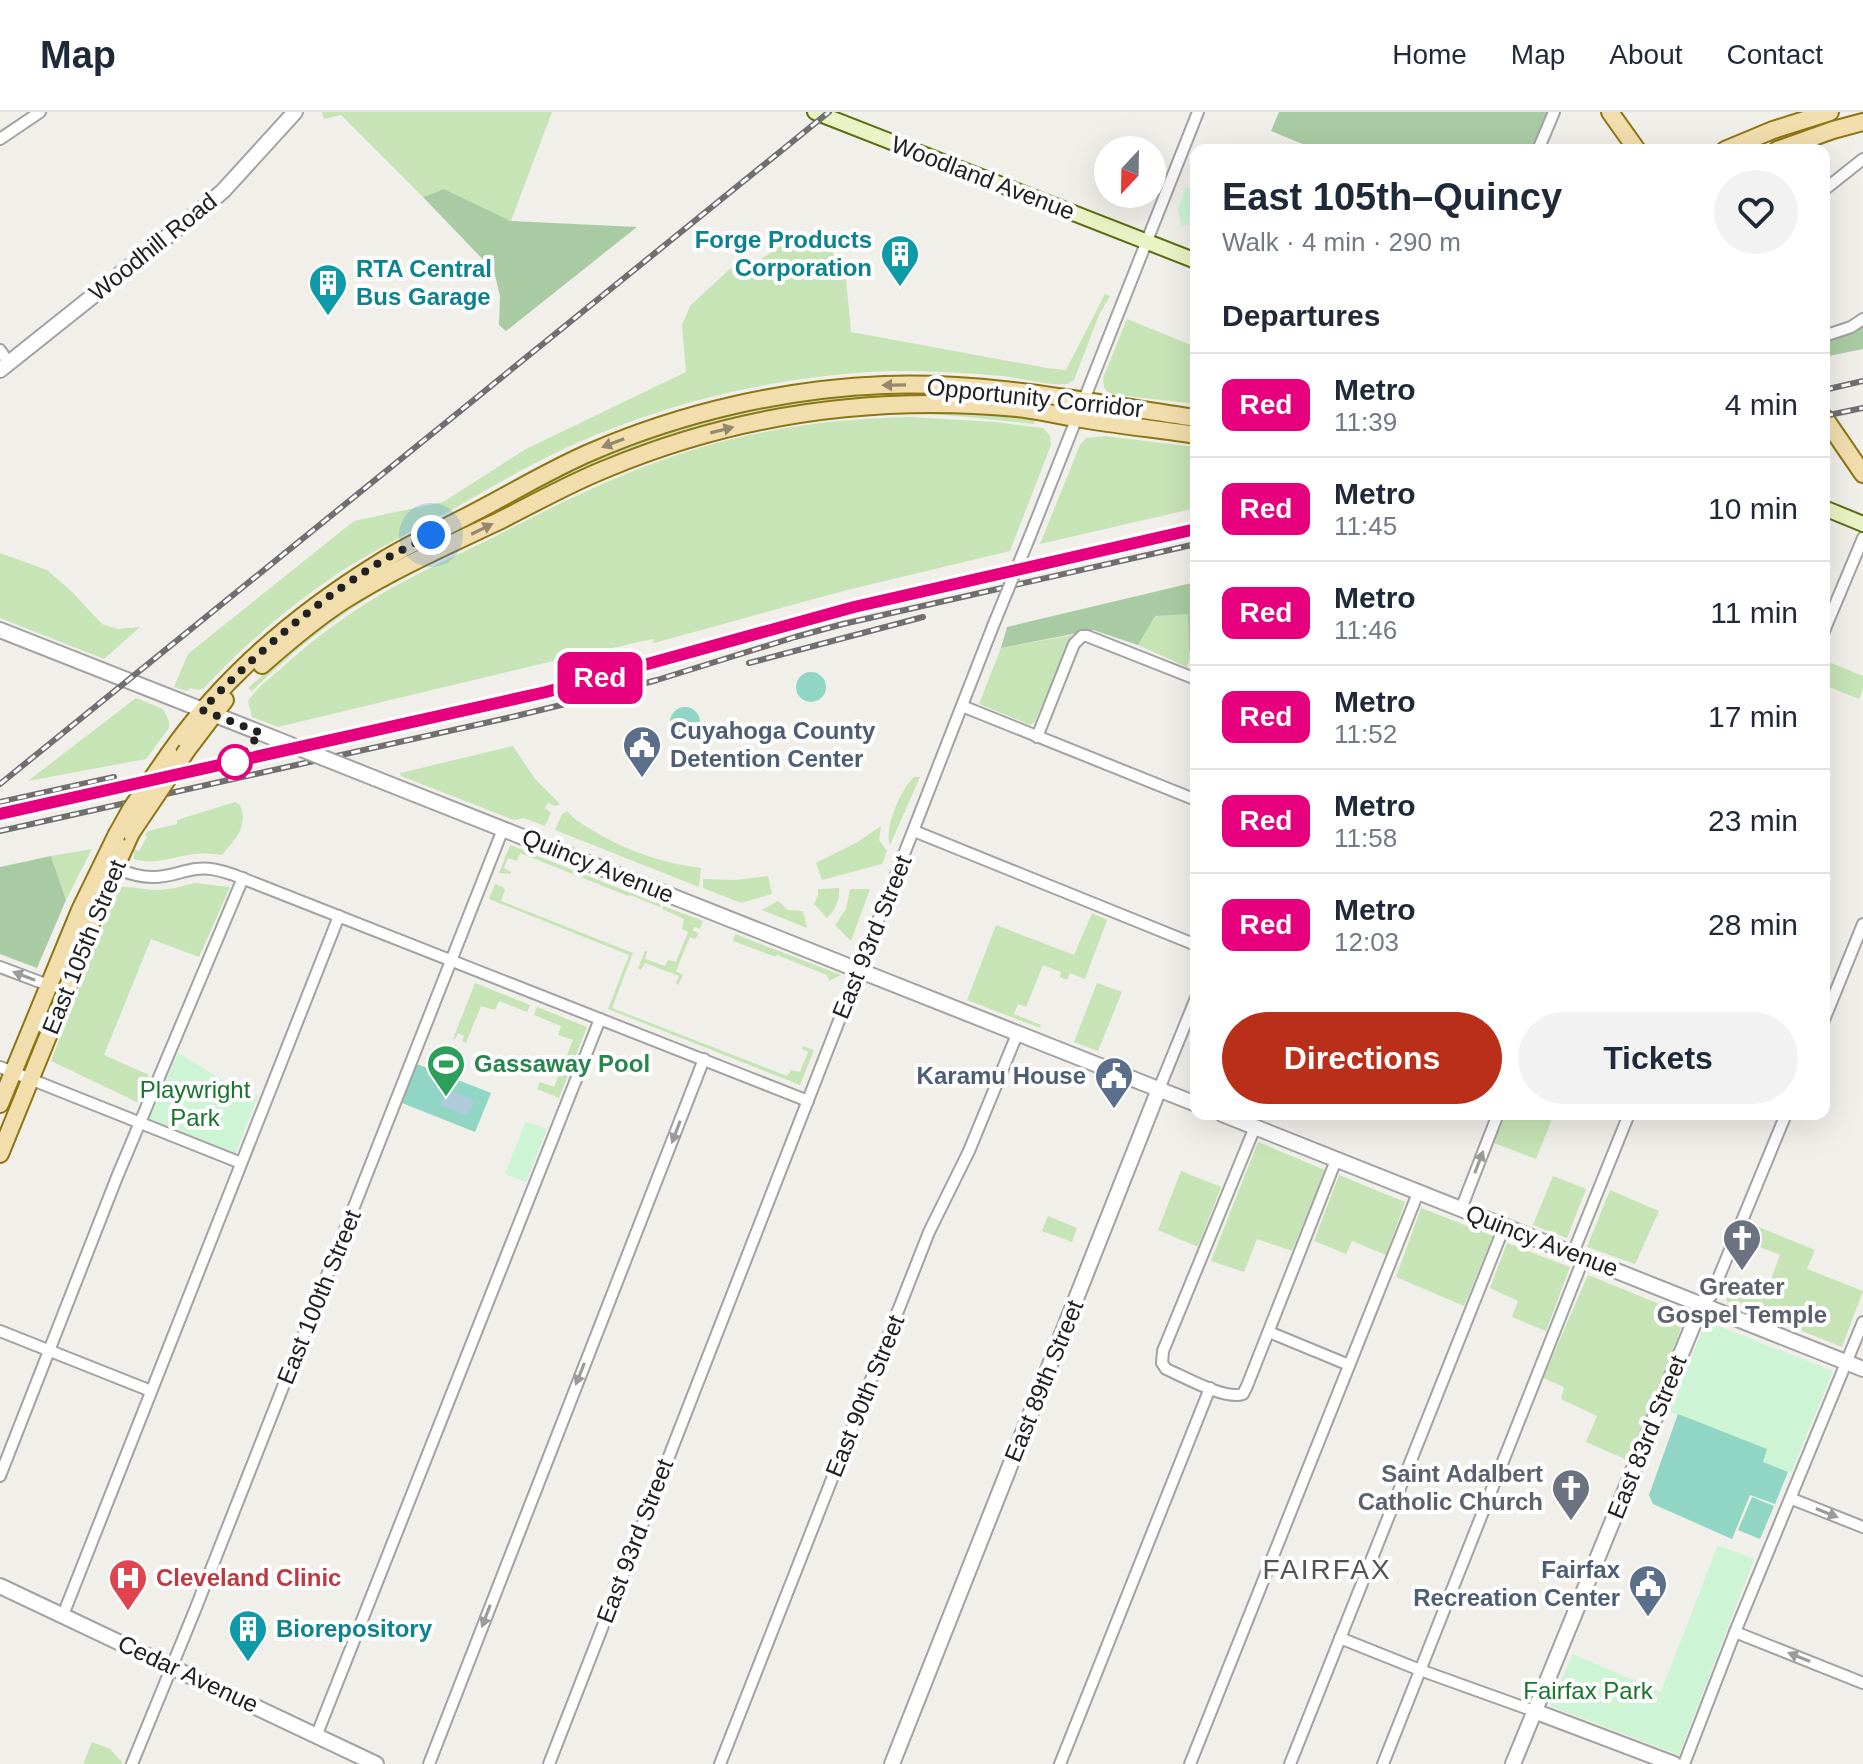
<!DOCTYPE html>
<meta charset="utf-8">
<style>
body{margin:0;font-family:Helvetica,sans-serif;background:#f2f2f3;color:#1f2937;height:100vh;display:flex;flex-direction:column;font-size:30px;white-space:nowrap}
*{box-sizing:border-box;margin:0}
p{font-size:26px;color:#747a83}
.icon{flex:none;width:44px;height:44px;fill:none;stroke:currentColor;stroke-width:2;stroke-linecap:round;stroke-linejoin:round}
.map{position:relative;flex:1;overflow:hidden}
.details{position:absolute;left:1190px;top:32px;width:640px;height:976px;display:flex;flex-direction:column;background:#fff;border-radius:16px;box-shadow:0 8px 32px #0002}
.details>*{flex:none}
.badge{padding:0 16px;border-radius:12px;font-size:28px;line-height:52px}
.needle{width:52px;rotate:202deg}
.tools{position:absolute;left:1094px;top:24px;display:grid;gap:16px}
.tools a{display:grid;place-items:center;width:72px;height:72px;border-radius:50%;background:#fff;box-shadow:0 8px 32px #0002;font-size:40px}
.you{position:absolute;width:40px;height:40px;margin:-20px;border:6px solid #fff;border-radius:50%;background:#1a73e8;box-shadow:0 0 0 12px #1a73e833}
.map>.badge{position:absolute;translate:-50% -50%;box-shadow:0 0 0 4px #fff}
h2{padding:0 32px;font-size:30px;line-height:72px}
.round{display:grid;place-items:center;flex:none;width:84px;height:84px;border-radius:42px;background:#f2f2f3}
.overview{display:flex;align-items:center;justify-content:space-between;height:136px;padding:0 32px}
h1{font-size:38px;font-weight:800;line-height:60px}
.button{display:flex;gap:16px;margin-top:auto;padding:16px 32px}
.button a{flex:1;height:92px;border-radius:48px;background:#ba2f19;color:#fff;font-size:32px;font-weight:800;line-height:92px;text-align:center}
.button a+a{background:#f2f2f3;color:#1f2937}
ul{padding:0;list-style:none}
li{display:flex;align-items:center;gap:24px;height:104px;padding:0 32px;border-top:2px solid #e0e1e3}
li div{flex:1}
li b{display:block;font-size:30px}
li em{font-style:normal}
li .badge{min-width:88px;font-weight:700;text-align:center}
header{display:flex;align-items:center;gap:48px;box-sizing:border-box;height:112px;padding:0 40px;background:#fff;border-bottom:2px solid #e0e1e3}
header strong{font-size:38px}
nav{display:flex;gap:44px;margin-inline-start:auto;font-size:28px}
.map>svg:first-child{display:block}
</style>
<header>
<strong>Map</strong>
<nav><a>Home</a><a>Map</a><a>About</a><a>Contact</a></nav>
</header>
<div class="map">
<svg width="1863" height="1652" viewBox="0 0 1863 1652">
<rect width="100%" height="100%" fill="#f1efe9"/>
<g fill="#c6e4b6">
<polygon points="322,0 552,0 511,109 444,77 423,85 341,3 324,7"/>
<path d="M798,123l31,10 17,34 5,53 196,36 19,2 39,-76 5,2 -11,19 -25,65 -6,4c-22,2 -45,-6 -66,-8 -49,-4 -97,-7 -146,-3 -99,8 -195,32 -286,73 -42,19 -82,43 -122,66 -37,20 -76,39 -111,62 -49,33 -93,71 -133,114l-6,2 -8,-2 -3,3 -13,-4 14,-33 166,-133 89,-19 83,-53 160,-77 -4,-47 8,-19 43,-40 5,8z"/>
<polygon points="1127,207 1196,235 1196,292 1109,282 1104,275 1103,266"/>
<polygon points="930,278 997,285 889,283 850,286 822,289 803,296 758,303 418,441 430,431 589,346 702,306 806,285"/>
<path d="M906,298l89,3 40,5 -1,6c-40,-4 -80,-10 -120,-10 -101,0 -202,21 -295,59 -45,18 -88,41 -131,63 -39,19 -80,38 -118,61 -43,26 -82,59 -118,94l-4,-3 62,-55 30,-21 60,-37 241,-115 137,-38z"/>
<path d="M910,305l85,5 48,6 7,8 1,9 -41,106 -163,39 -193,53 -1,-4 -100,22 -275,66 -26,-10 -4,-16c9,-14 26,-26 39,-38 32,-28 66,-53 103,-74 32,-18 65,-33 98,-49 81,-42 163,-83 253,-103 55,-13 112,-19 169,-20z"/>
<polygon points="1105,324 1196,335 1196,396 1040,432 1080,333 1086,326"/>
<polygon points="0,441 47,458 71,479 102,512 118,517 140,515 104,547 0,506"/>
<polygon points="1188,502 1189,540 1191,543 1187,555 1138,533 1155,503"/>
<polygon points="1072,523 1035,610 1030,613 979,592 1001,536"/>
<polygon points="1824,548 1863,564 1863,577 1859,587 1824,573"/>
<polygon points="136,586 163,597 169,609 169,616 146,647 28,669"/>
<polygon points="513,634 535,667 560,692 555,694 548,691 545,696 551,701 545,714 524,706 514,708 401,664 400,661"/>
<path d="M914,665h6l-30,68c-7,-16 12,-58 24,-68z"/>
<path d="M235,690l5,3c9,22 -5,34 -18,50 -12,-2 -22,-2 -34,0 -19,3 -35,10 -54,4v-10l5,2 8,-14 -2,-2 3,-4 29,-7v-4z"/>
<path d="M567,699c6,8 16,13 25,19 34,21 70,33 109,38l-2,19 -144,-57 7,-16z"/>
<polygon points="881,714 879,728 887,739 882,752 822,768 816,751 856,731"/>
<polygon points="510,733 661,793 660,795 630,783 628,784 520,741 517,749 508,746 504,756 511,760 511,762 499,761"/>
<polygon points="92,737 66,788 51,744"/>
<polygon points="768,764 772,782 741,791 703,776 703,767 735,768"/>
<path d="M195,771l35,4 -31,70 -48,-18 -47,116 45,20 -12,27 -86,-41 66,-173c12,-3 26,2 39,2 14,0 26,-4 39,-7z"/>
<polygon points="495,772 503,775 505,778 501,789 633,841 612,896 787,964 791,958 800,960 808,940 802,937 803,934 814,938 800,973 608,897 629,843 489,787"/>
<path d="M839,776c1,12 -3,21 -12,30l-13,-14 4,-9v-6z"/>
<polygon points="850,777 870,777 851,829 835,813 846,797"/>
<polygon points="778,789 788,798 803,799 807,816 762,798"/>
<polygon points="663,794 703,809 700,817 694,815 693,819 699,821 695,827 690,825 676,859 683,863 678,873 676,871 679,864 645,851 641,858 638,856 645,839 647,840 645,847 665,854 668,848 676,850 688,820 682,817 684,807 662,797"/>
<polygon points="1092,801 1107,808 1085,867 1070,861 1067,868 1060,865 1061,860 1043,853 1026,895 1018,892 1014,902 1041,913 1040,916 967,888 996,813 1074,843"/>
<polygon points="735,822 841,863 829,869 827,863 777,843 776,845 733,829"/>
<polygon points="475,871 530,893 527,900 499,889 495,898 481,894 466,931 462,929 464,924 458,921 455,927 453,927"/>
<polygon points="1097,871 1122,880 1098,939 1074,930"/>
<polygon points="537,895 587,915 559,986 537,977 540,970 554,975 573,928 558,923 561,914 534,903"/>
<polygon points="1506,1002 1554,1002 1536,1047 1494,1031"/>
<polygon points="1258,1030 1325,1058 1292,1139 1257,1127 1244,1160 1211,1149"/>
<polygon points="1181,1059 1221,1075 1198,1135 1158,1118"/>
<polygon points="1339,1063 1405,1090 1386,1143 1352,1129 1346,1142 1314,1129"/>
<polygon points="1553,1064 1586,1077 1567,1126 1533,1113"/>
<polygon points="1610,1078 1659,1099 1635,1152 1587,1135"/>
<polygon points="1421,1096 1493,1124 1464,1194 1396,1165"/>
<polygon points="1048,1104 1077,1116 1072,1130 1042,1119"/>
<polygon points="1754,1113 1815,1138 1807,1157 1863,1179 1842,1235 1726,1189 1734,1169 1766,1181 1780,1143 1748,1130"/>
<polygon points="1507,1131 1570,1155 1546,1219 1512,1205 1518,1189 1490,1176"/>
<polygon points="1588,1163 1684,1202 1685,1205 1632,1350 1586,1330 1597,1304 1561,1287 1564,1275 1543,1266"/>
<polygon points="92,1630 110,1637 122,1650 121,1652 83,1652"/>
</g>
<g fill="#a9cba3">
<polygon points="1279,0 1554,0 1538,38 1317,38 1271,19"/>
<polygon points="444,77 511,109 637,115 506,219 499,213 500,184 494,159 423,85"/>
<polygon points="1863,207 1863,237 1824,245 1824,224"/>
<polygon points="1196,470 1196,532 1189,540 1188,502 1155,504 1138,533 1093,518 1001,536 1007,515"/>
<polygon points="51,744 66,788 37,856 0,842 0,755"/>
</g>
<g fill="#cdf4d5">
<polygon points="1186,75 1196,79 1196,93 1191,95 1194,111 1181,114 1178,97"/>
<polygon points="178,941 233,974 258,984 234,1045 148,1010"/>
<polygon points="526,1009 547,1017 526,1070 505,1062"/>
<polygon points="1706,1209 1833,1259 1791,1361 1762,1350 1767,1337 1670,1300"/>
<polygon points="1718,1433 1754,1447 1679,1643 1550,1594 1573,1542 1661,1580"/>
</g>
<g fill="#91d5c4">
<circle cx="811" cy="575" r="15"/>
<circle cx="685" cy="610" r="15"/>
<polygon points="417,952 491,981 475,1020 402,991"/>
<polygon points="1678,1302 1767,1337 1763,1350 1788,1360 1775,1392 1750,1383 1732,1427 1653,1392 1649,1383"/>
<polygon points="1752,1385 1774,1394 1760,1427 1738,1418"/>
</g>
<polygon fill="#afcad8" points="446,977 475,988 468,1004 440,993"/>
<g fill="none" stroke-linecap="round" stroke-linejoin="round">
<g stroke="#a2a2a2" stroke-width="14">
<g id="minor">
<polyline points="0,27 40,0"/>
<polyline points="1538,38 1554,0"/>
<polyline points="1824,78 1863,47"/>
<polyline points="1824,224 1851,215 1863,207"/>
<polyline points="0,238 9,251"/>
<polyline points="1030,424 1198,0"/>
<polyline points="1824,519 1863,426"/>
<polyline points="962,594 1196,688"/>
<polyline points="1037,625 1074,532 1082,524 1087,524 1196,567"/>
<polyline points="914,719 1196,833"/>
<path d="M115,756c12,5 24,9 37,9 15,1 29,-6 44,-8 14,-2 25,2 38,6l574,226"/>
<polyline points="0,855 48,873"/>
<polyline points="1824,908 1863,812"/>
<polyline points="0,955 241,1051"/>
<polyline points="1159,977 1196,886"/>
<path d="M1255,1015l-92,224 -1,12 4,6c19,8 58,31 77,25l4,-8 89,-226"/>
<polyline points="1461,1097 1498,1002"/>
<polyline points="1573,1141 1629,1002"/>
<polyline points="1702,1191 1711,1184 1786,1002"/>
<polyline points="0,1219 151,1279"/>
<polyline points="1269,1220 1349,1253"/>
<polyline points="0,1364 117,1065 243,766"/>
<polyline points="1792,1387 1863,1415"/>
<polyline points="63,1503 339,804"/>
<polyline points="1735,1520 1863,1571"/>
<polyline points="1340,1526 1420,1558 1534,1599"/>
<polyline points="317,1622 600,907"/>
<polyline points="132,1652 195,1498 503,717"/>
<polyline points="429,1652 704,947"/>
<polyline points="549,1652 993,514"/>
<polyline points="720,1652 929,1120 969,1039 1018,920"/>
<polyline points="1060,1652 1210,1276"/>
<polyline points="1190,1652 1418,1081"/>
<polyline points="1290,1652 1504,1115"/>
<polyline points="1383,1652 1584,1145"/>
<polyline points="1684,1652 1735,1520 1863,1210"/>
</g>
</g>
<g stroke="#a2a2a2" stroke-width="18">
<g id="tertiary">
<polyline points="0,258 202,97 223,79 295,0"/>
<polyline points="0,518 261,621"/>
<polyline points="374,666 1196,992"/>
<polyline points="1222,1002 1863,1257"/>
<polyline points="0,1474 376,1652"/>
<polyline points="1534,1599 1674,1652"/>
<polyline points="892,1652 1159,977"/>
<polyline points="1513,1652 1702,1191"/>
</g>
</g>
<g stroke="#586e13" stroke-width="18">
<g id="secondary">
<polyline points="815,0 1196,149"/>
<polyline points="1824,396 1863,412"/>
</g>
</g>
<g stroke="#8c7513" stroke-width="20">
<g id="primary">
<polyline points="1610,0 1637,38"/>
<polyline points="1725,38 1773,18 1830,0"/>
<polyline points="1777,38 1833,18 1863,10"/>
<polyline points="1824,305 1863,362"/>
<path d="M262,553c26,-23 52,-45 81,-64 49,-31 103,-55 156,-80 36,-18 71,-38 109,-53 130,-54 268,-73 409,-60 20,2 39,7 59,10 40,7 80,11 120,17"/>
<polyline points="187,638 225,588"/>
<path d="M169,642c55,-79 132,-143 213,-193 29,-18 61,-32 91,-48 39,-20 78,-44 118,-61 92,-40 194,-63 293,-67 105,-4 209,18 312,33"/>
<polyline points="0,992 80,798 116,724"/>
<polyline points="0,1042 66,880 96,798 131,721"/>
</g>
</g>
<use href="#minor" stroke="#fff" stroke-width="10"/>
<use href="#tertiary" stroke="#fff" stroke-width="14"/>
<use href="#secondary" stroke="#eaf3c5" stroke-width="14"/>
<use href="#primary" stroke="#f2ddad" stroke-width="16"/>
<g stroke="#6f6f6f" stroke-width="6">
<g id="rail">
<polyline points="1824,278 1863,269"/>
<polyline points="1824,304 1863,296"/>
<polyline points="749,551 923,505"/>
<polyline points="0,672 829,0"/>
<polyline points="0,690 114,665"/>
<polyline points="0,702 546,580 854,495 1196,417"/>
<polyline points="0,719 516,604 598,584 657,568 795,525 843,512 1196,432"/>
</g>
</g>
<use href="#rail" stroke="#fff" stroke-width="3" stroke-dasharray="9" stroke-linecap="butt"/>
<g stroke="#a2a2a2" stroke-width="14" stroke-linecap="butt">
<polyline id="minor-bridge" points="993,514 1030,424"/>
</g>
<g stroke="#a2a2a2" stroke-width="18" stroke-linecap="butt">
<polyline id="tertiary-bridge" points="261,621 374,666"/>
</g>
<g stroke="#8c7513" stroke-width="20" stroke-linecap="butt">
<g id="primary-bridge">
<polyline points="131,721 187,638"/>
<polyline points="116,724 131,697 169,642"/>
</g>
</g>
<use href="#minor-bridge" stroke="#fff" stroke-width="10"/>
<use href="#tertiary-bridge" stroke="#fff" stroke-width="14"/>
<use href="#primary-bridge" stroke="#f2ddad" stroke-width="16"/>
</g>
<defs><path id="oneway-solid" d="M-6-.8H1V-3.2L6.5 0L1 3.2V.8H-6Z" transform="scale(2)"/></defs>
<g fill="#94886e">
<use href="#oneway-solid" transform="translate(894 273) rotate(179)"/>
<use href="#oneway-solid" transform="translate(722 318) rotate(-14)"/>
<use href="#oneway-solid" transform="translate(613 331) rotate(159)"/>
<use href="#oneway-solid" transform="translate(482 417) rotate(-26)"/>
</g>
<g fill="#9b9b9b">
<use href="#oneway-solid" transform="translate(24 864) rotate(-159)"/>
<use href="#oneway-solid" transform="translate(676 1020) rotate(111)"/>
<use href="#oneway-solid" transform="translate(1479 1050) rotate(-69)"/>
<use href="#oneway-solid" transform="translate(580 1262) rotate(112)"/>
<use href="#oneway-solid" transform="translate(1827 1401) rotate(22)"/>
<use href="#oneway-solid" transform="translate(486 1504) rotate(111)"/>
<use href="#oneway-solid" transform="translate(1799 1545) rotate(-158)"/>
</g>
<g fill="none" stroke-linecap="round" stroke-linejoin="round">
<g stroke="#fff" stroke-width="18">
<polyline id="line" points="0,702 546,580 854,495 1196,417"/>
</g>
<use href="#line" stroke="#e6007e" stroke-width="12"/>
<path stroke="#212121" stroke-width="8" stroke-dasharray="0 14.4" d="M235,650l26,-29 -59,-23c54,-57 113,-108 180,-149 16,-10 33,-17 49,-26"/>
</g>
<defs>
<g id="building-pin" transform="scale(2)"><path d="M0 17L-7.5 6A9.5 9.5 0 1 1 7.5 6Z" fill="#0f9aa8" stroke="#fff"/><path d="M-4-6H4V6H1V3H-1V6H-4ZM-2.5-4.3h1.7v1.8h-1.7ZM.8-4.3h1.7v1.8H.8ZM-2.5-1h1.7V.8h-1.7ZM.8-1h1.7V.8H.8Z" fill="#fff"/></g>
<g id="civic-pin" transform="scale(2)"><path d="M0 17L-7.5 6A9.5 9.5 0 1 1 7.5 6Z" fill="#5c6f8a" stroke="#fff"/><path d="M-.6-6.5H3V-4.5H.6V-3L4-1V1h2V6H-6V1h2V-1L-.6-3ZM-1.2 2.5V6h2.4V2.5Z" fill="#fff"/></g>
<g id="stadium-pin" transform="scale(2)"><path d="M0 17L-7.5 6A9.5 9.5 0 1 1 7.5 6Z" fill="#2e9e5b" stroke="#fff"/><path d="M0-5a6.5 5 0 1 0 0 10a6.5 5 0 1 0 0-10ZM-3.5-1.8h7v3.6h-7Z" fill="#fff"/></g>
<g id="church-pin" transform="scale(2)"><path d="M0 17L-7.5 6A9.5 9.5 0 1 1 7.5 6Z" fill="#6b7280" stroke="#fff"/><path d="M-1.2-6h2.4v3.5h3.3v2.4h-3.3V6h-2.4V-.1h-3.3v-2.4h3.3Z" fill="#fff"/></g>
<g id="hospital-pin" transform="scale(2)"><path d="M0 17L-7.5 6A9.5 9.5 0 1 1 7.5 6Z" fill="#e0444e" stroke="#fff"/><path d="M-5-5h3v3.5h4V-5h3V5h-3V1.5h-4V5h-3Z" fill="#fff"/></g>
</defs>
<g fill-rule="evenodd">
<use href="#building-pin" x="900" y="142"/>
<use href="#building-pin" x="328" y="171"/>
<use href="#civic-pin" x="642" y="633"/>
<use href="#stadium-pin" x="446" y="952"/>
<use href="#civic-pin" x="1114" y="964"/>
<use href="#church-pin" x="1742" y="1126"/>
<use href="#church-pin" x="1571" y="1376"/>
<use href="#hospital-pin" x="128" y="1466"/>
<use href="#civic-pin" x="1648" y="1472"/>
<use href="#building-pin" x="248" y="1517"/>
</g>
<circle fill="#fff" stroke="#e6007e" stroke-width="4" cx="235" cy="650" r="16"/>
<g text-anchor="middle" stroke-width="8" stroke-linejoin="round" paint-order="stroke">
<g font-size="24" fill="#212121" stroke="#fff">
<text transform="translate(983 66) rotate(21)" y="8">Woodland Avenue</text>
<text transform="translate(153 135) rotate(-39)" y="8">Woodhill Road</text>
<text transform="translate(1035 286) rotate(6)" y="8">Opportunity Corridor</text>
<text transform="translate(598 754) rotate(22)" y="8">Quincy Avenue</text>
<text transform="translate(872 825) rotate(-68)" y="8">East 93rd Street</text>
<text transform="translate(84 835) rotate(-68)" y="8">East 105th Street</text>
<text transform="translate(1542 1129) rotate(21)" y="8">Quincy Avenue</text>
<text transform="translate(319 1185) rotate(-68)" y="8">East 100th Street</text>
<text transform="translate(1044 1269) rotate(-68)" y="8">East 89th Street</text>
<text transform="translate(865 1284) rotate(-68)" y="8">East 90th Street</text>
<text transform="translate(1647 1325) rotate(-68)" y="8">East 83rd Street</text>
<text transform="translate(635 1429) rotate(-69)" y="8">East 93rd Street</text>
<text transform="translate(188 1562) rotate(25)" y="8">Cedar Avenue</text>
</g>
<g font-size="24" font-weight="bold" fill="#0d838f" stroke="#fff" text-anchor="start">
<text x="872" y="136" text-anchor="end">Forge Products<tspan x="872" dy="28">Corporation</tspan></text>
<text x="356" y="165">RTA Central<tspan x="356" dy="28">Bus Garage</tspan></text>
<text x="276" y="1525">Biorepository</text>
</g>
<g font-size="24" font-weight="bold" fill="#4e5e75" stroke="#fff" text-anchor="end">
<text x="670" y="627" text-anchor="start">Cuyahoga County<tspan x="670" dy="28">Detention Center</tspan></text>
<text x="1086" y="972">Karamu House</text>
<text x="1620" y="1466">Fairfax<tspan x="1620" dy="28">Recreation Center</tspan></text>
</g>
<g font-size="24" font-weight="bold" fill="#27864d" stroke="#fff" text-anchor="start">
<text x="474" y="960">Gassaway Pool</text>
</g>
<g font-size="24" fill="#1a752e" stroke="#fff">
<text x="195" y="986">Playwright<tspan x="195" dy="28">Park</tspan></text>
<text x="1588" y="1587">Fairfax Park</text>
</g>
<g font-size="24" font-weight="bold" fill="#5b616d" stroke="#fff">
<text x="1742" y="1183">Greater<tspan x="1742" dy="28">Gospel Temple</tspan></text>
<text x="1543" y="1370" text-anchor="end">Saint Adalbert<tspan x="1543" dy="28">Catholic Church</tspan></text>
</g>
<g font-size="24" font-weight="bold" fill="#be3a42" stroke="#fff" text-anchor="start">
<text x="156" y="1474">Cleveland Clinic</text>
</g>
<g font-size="28" letter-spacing="2" fill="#545454" stroke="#fff">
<text x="1327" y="1467">FAIRFAX</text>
</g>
</g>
</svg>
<div class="tools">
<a><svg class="needle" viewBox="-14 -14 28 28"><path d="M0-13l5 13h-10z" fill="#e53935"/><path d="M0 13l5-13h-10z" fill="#747a83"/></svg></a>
</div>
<div class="you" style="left:431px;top:423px"></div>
<b class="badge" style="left:600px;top:566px;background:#e6007e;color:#fff">Red</b>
<section class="details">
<div class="overview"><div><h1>East 105th–Quincy</h1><p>Walk · 4 min · 290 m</p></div><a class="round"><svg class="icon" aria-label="heart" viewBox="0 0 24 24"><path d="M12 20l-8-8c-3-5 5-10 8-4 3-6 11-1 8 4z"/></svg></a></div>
<h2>Departures</h2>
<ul>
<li><span class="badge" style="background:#e6007e;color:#fff">Red</span><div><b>Metro</b><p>11:39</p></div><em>4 min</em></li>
<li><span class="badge" style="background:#e6007e;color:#fff">Red</span><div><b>Metro</b><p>11:45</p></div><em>10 min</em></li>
<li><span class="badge" style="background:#e6007e;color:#fff">Red</span><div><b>Metro</b><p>11:46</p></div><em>11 min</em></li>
<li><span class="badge" style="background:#e6007e;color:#fff">Red</span><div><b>Metro</b><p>11:52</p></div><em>17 min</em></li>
<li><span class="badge" style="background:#e6007e;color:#fff">Red</span><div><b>Metro</b><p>11:58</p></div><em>23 min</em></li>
<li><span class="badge" style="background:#e6007e;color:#fff">Red</span><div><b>Metro</b><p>12:03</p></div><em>28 min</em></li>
</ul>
<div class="button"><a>Directions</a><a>Tickets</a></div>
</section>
</div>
